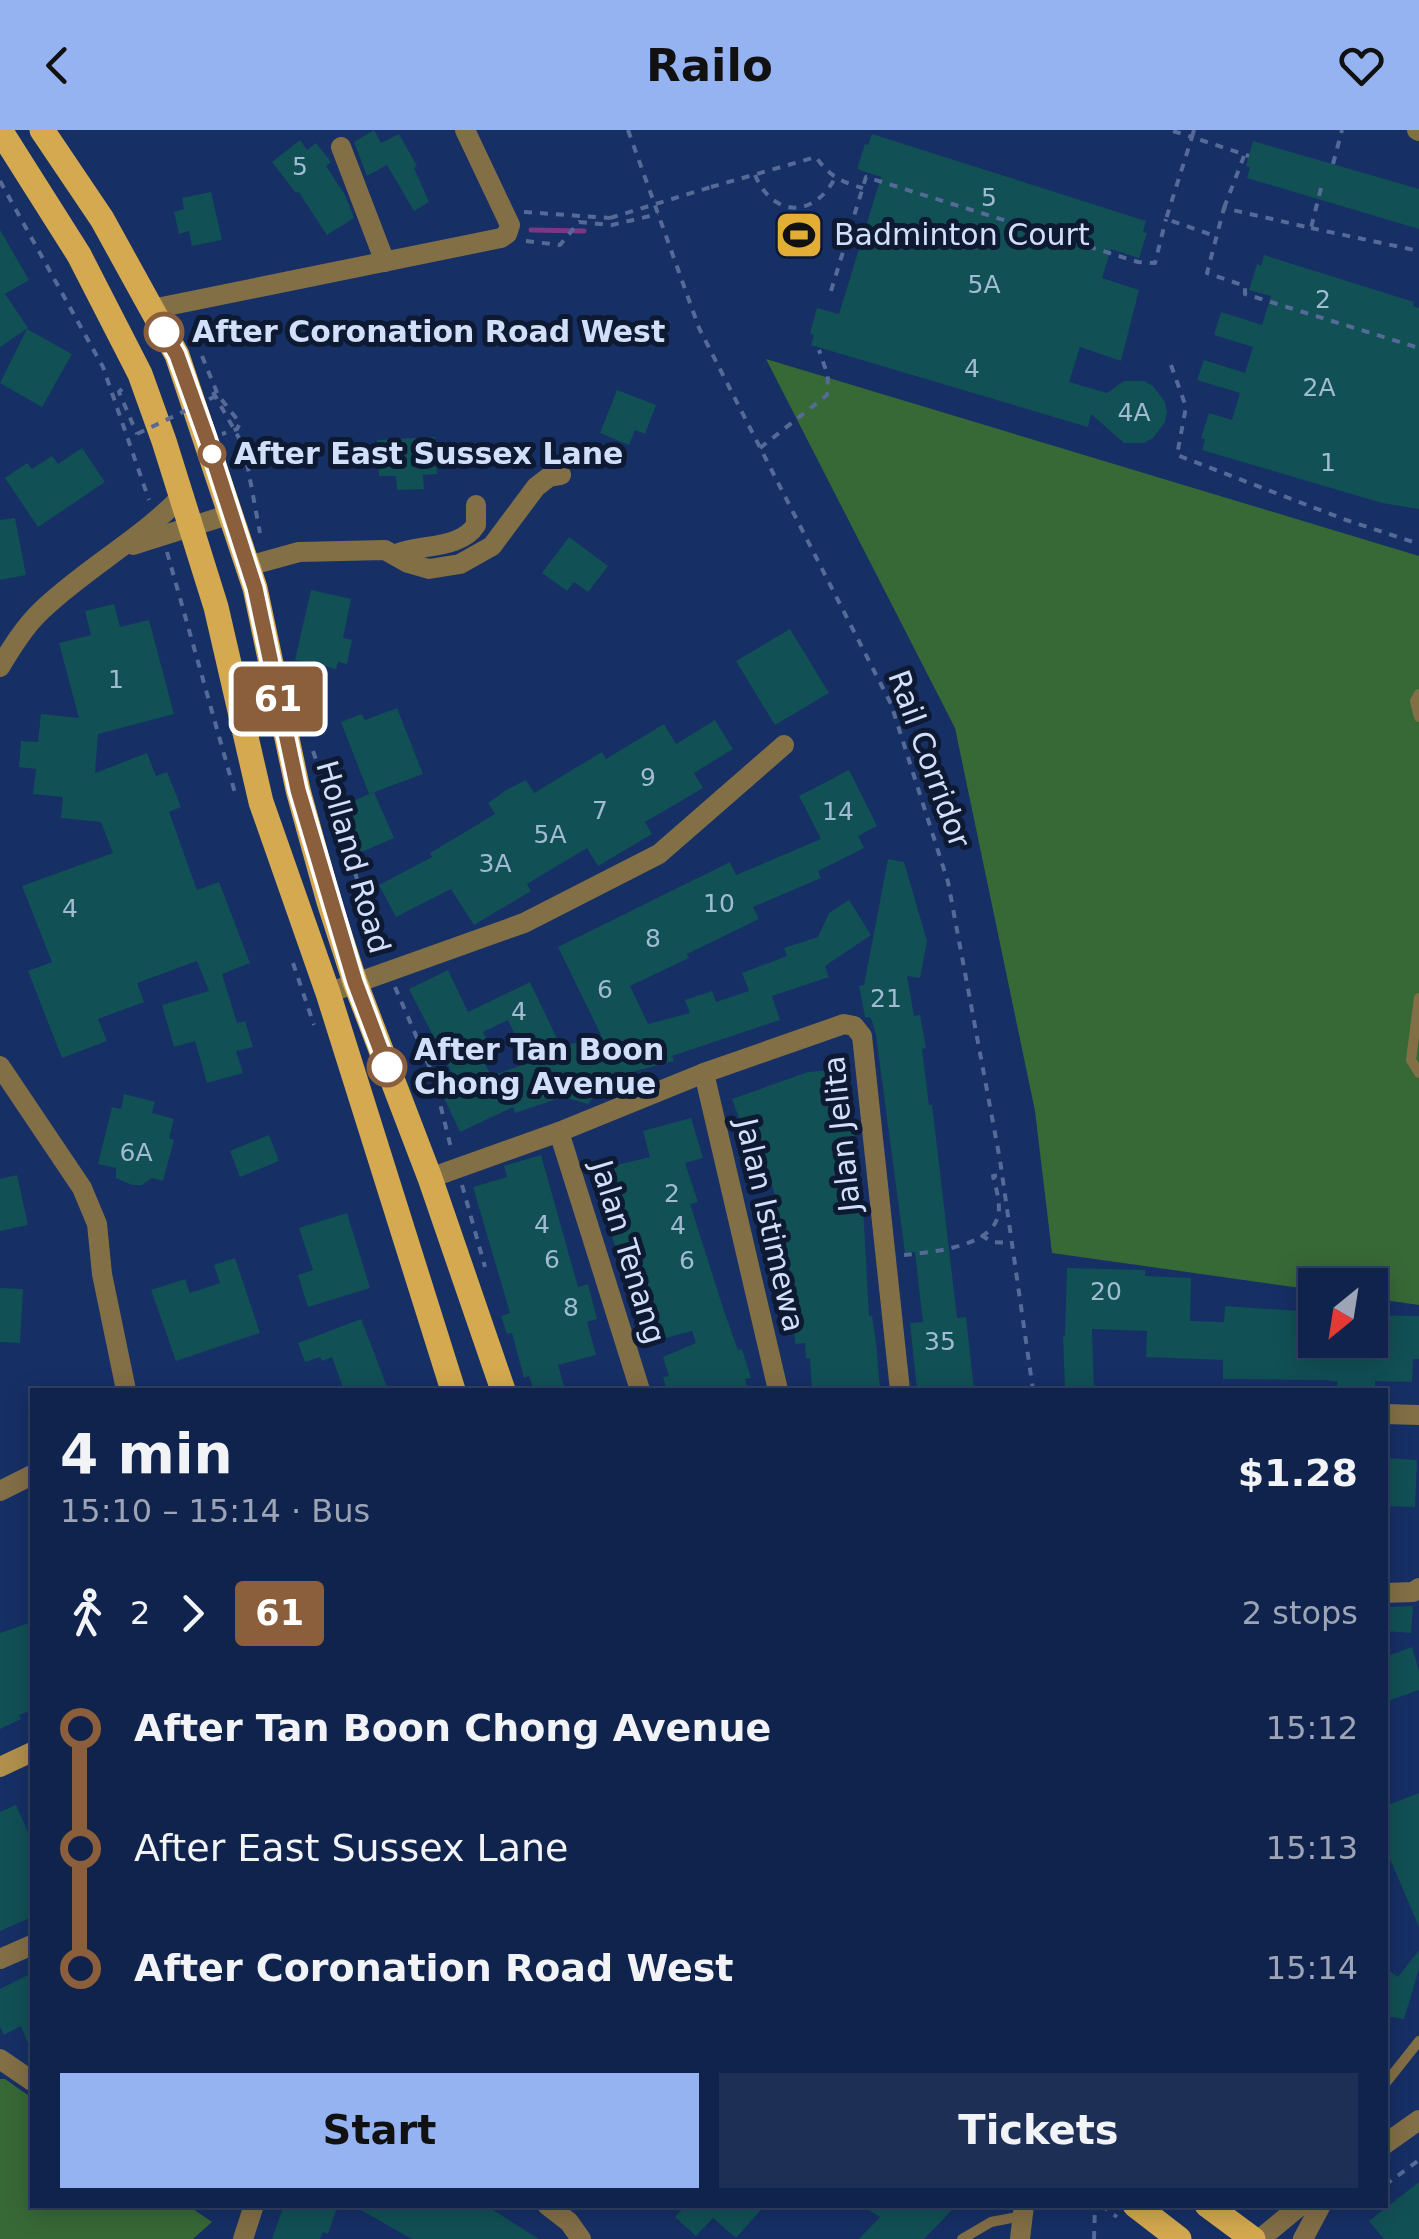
<!DOCTYPE html>
<meta charset="utf-8">
<style>
body{margin:0;font-family:"DejaVu Sans",sans-serif;background:#1e2f56;color:#f1f3f6;height:100vh;display:flex;flex-direction:column;font-size:38px;white-space:nowrap}
*{box-sizing:border-box;margin:0}
p{font-size:32px;color:#9ca4b5}
.icon{flex:none;width:55px;height:55px;fill:none;stroke:currentColor;stroke-width:2;stroke-linecap:round;stroke-linejoin:round}
.map{position:relative;flex:1;overflow:hidden}
.drawer{position:absolute;left:30px;top:1258px;width:1358px;height:820px;display:flex;flex-direction:column;background:#10234c;border-radius:0px;box-shadow:0 5px 25px #0003,0 0 0 2px #304064}
.drawer>*{flex:none}
.badge{padding:0 20px;border-radius:8px;font-size:35px;line-height:65px}
.needle{width:65px;rotate:210deg}
.fabs{position:absolute;left:1298px;top:1138px;display:grid;gap:20px}
.fabs a{display:grid;place-items:center;width:90px;height:90px;border-radius:0px;background:#10234c;box-shadow:0 5px 25px #0003,0 0 0 2px #304064;font-size:50px}
.map>.badge{position:absolute;translate:-50% -50%;box-shadow:0 0 0 5px #fff}
.legs{display:flex;align-items:center;gap:15px;height:110px;padding:0 30px;font-size:32px}
.legs p{margin-inline-start:auto}
.headline{display:flex;align-items:center;justify-content:space-between;height:170px;padding:0 30px}
h1{font-size:55px;font-weight:700;line-height:75px}
.primary-button{display:flex;gap:20px;margin-top:auto;padding:20px 30px}
.primary-button a{flex:1;height:115px;border-radius:0px;background:#95b2f1;color:#111;font-size:40px;font-weight:700;line-height:115px;text-align:center}
.primary-button a+a{background:#1e2f56;color:#f1f3f6}
ul{padding:0 30px;list-style:none}
li{display:flex;align-items:center;gap:35px;height:120px;font-size:38px}
li i{display:grid;place-items:center;width:15px;height:100%;margin:0 12px;background:currentColor}
li i::after{content:'';width:25px;height:25px;margin:-12px;border:8px solid;border-radius:50%;background:#10234c}
li p{margin-inline-start:auto}
li:first-child i{background:linear-gradient(#0000 50%,currentColor 0)}
li:last-child i{background:linear-gradient(currentColor 50%,#0000 0)}
header{display:flex;justify-content:space-between;align-items:center;height:130px;padding:0 30px;background:#95b2f1;color:#111;font-size:45px;font-weight:700}
.map>svg:first-child{display:block}
</style>
<header><svg class="icon" aria-label="back" viewBox="0 0 24 24"><path d="M15 5l-7 7 7 7"/></svg>Railo<svg class="icon" aria-label="heart" viewBox="0 0 24 24"><path d="M12 20l-8-8c-3-5 5-10 8-4 3-6 11-1 8 4z"/></svg></header>
<div class="map">
<svg width="1419" height="2109" viewBox="0 0 1419 2109">
<rect width="100%" height="100%" fill="#162f65"/>
<g fill="#376936">
<polygon points="791,81 819,90 808,128 779,119"/>
<polygon points="766,229 1419,426 1419,1175 1370,1168 1370,1155 1315,1155 1315,1160 1052,1123 1035,981 955,598"/>
<polygon points="0,1949 5,1949 32,1968 32,2075 187,2075 212,2092 193,2109 0,2109"/>
</g>
<g fill="none" stroke-linecap="round" stroke-linejoin="round">
<polyline stroke="#7c3783" stroke-width="5" points="531,100 584,101"/>
</g>
<g fill="#115055" fill-rule="evenodd">
<polygon points="374,0 381,13 399,4 417,36 414,38 429,72 414,81 387,35 367,46 354,12"/>
<polygon points="872,4 1146,91 1143,102 1147,103 1139,128 1111,119 1102,148 1139,160 1121,231 1080,217 1069,252 1107,263 1124,251 1144,251 1153,256 1165,272 1167,282 1165,292 1153,308 1144,313 1124,313 1091,284 1088,297 811,215 814,205 810,203 817,178 839,184 881,47 857,39 865,14 868,15"/>
<polygon points="300,10 307,20 316,13 331,32 326,36 345,65 354,88 327,105 298,61 296,63 272,32"/>
<polygon points="1253,11 1419,59 1419,99 1247,48 1250,37 1246,36"/>
<polygon points="211,62 222,110 192,116 189,101 179,104 174,82 184,79 182,68"/>
<polygon points="0,100 29,150 5,164 28,198 0,217"/>
<polygon points="1264,125 1414,172 1413,176 1419,178 1419,379 1382,373 1202,320 1205,309 1201,308 1209,283 1232,290 1240,263 1197,250 1204,230 1245,243 1253,217 1214,205 1221,182 1262,195 1271,166 1249,160 1257,134 1261,136"/>
<polygon points="27,199 72,224 42,277 0,253"/>
<polygon points="617,260 656,275 645,304 635,300 629,315 600,303"/>
<polygon points="435,307 437,344 423,345 424,359 397,360 396,346 379,346 377,310"/>
<polygon points="82,318 105,352 38,397 5,348 27,333 32,339 52,326 58,334"/>
<polygon points="15,388 26,445 0,450 0,390"/>
<polygon points="569,407 608,436 588,462 574,452 567,461 542,443"/>
<polygon points="311,460 351,469 343,508 352,510 347,534 338,532 336,539 295,530"/>
<polygon points="114,474 120,497 149,490 174,584 98,604 95,643 147,623 156,646 167,642 181,677 169,682 197,760 219,752 250,833 222,844 237,893 245,891 253,917 236,921 243,943 207,953 195,911 174,917 162,875 209,861 197,831 137,853 144,872 98,889 107,911 62,928 28,841 52,832 22,756 113,723 101,692 61,688 63,667 33,664 36,639 19,637 21,611 38,612 41,584 79,588 59,513 91,505 85,481"/>
<polygon points="790,499 829,563 775,595 736,531"/>
<polygon points="397,578 423,644 369,664 341,592 362,584 365,590"/>
<polygon points="715,590 733,619 694,643 703,658 645,692 652,704 598,736 587,718 527,754 531,761 474,795 451,759 396,787 379,755 432,727 430,723 495,684 488,673 508,659 526,650 534,663 602,622 606,629 664,594 676,614"/>
<path d="M849,640l28,56 -19,10 6,12 -46,23 3,7 -68,29 6,12 -72,35 2,4 -59,28 18,38 42,-11 -5,-13 27,-9 4,11 33,-11 -7,-18 45,-17 -3,-8 34,-11 11,-24 20,-13 22,35 -46,31 4,11 -57,19 8,24 -108,36 2,5 -57,15 2,7 -20,6 -11,15 -25,-7 -48,16 -2,-6 -53,25 -23,-49 16,-8 -44,-86 39,-19 20,42 62,-30 31,65 40,-12 -43,-88 172,-85 6,13 85,-36 -22,-43zM508,890l20,43 -37,13 -12,-26 10,-5 -6,-13z"/>
<polygon points="374,662 394,708 357,724 337,678"/>
<polygon points="888,729 904,732 927,811 920,848 907,846 914,886 920,885 926,918 922,919 929,975 932,975 938,1025 957,1188 966,1187 974,1260 917,1260 910,1193 923,1192 915,1122 905,1123 876,905 871,888 865,887 859,856 864,855"/>
<polygon points="847,939 863,1076 869,1186 872,1186 876,1212 880,1260 812,1260 810,1228 806,1228 805,1213 795,1214 794,1188 786,1188 782,1110 779,1110 777,1073 767,1037 760,1039 750,1002 745,1004 732,969 808,942"/>
<polygon points="124,964 155,972 152,983 174,989 169,1008 174,1010 163,1051 152,1048 142,1055 132,1055 116,1048 116,1038 98,1034 112,977 121,979"/>
<polygon points="691,988 703,1028 685,1033 698,1072 690,1074 724,1181 738,1220 742,1219 751,1248 745,1249 748,1260 667,1260 663,1247 669,1246 663,1227 696,1213 692,1201 658,1210 647,1177 635,1181 609,1096 596,1040 650,1027 643,1001"/>
<polygon points="269,1005 279,1031 240,1047 230,1021"/>
<polygon points="541,1025 578,1157 588,1154 597,1189 587,1192 596,1225 558,1235 565,1260 534,1260 529,1246 524,1248 512,1203 507,1204 501,1186 510,1183 473,1057 507,1047 504,1036"/>
<polygon points="17,1045 28,1095 0,1101 0,1049"/>
<polygon points="347,1083 370,1158 308,1177 298,1145 313,1140 299,1098"/>
<polygon points="235,1128 260,1203 176,1231 151,1160 185,1149 190,1163 220,1153 214,1135"/>
<polygon points="1067,1138 1145,1140 1145,1146 1191,1148 1190,1191 1224,1192 1225,1176 1315,1182 1315,1210 1370,1210 1370,1185 1419,1186 1419,1229 1413,1229 1412,1252 1375,1251 1375,1259 1337,1257 1338,1252 1327,1250 1223,1249 1223,1230 1146,1227 1147,1201 1092,1199 1094,1260 1065,1260 1063,1206 1065,1206"/>
<polygon points="0,1158 23,1159 20,1213 0,1212"/>
<polygon points="361,1189 375,1225 388,1260 344,1260 332,1227 322,1231 320,1227 305,1232 298,1213"/>
<polygon points="1385,1328 1417,1330 1415,1377 1385,1376"/>
<polygon points="1413,1476 1411,1503 1385,1501 1385,1477"/>
<polygon points="32,1492 32,1580 19,1585 21,1589 0,1599 0,1503"/>
<polygon points="1412,1517 1419,1541 1419,1560 1385,1572 1385,1527"/>
<polygon points="1419,1663 1419,1797 1385,1717 1385,1676"/>
<polygon points="16,1675 32,1711 32,1787 0,1801 0,1682"/>
<polygon points="1419,1820 1419,1839 1404,1889 1385,1886 1385,1838 1398,1847"/>
<polygon points="28,1845 32,1854 32,1923 21,1896 4,1905 0,1897 0,1859"/>
<polygon points="1419,2052 1419,2109 1384,2109 1369,2091"/>
<polygon points="284,2075 338,2075 328,2104 323,2102 320,2109 272,2109"/>
<polygon points="352,2075 485,2075 539,2109 412,2109"/>
<polygon points="686,2075 765,2075 736,2108 713,2088 696,2106 675,2087"/>
<polygon points="860,2075 957,2075 924,2109 859,2109 880,2087"/>
</g>
<g fill="none" stroke-linecap="round" stroke-linejoin="round">
<g stroke="#556a97" stroke-width="4" stroke-dasharray="8 8" stroke-linecap="butt">
<polyline points="628,0 699,198 891,574 948,752 1000,1030 1033,1260"/>
<polyline points="1194,0 1192,7 1249,26"/>
<polyline points="1173,1 1192,7 1166,89 1215,106"/>
<polyline points="1333,34 1342,0"/>
<path d="M755,45c18,42 58,44 80,3"/>
<polyline points="0,51 103,237 149,370"/>
<path d="M711,57l105,-30c13,19 25,25 47,31"/>
<polyline points="1321,58 1311,98 1224,78 1207,143 1245,156 1245,164 1419,218"/>
<polyline points="1224,78 1244,26"/>
<polyline points="524,82 610,88"/>
<polyline points="1311,98 1419,121"/>
<polyline points="526,111 560,115 579,92 612,95 658,84"/>
<polyline points="831,161 866,47 1138,132 1155,133 1166,89"/>
<polyline points="202,226 218,265 240,293 237,299 222,304"/>
<polyline points="1171,235 1186,277 1177,325 1346,390 1419,414"/>
<polyline points="122,259 119,262 137,304"/>
<polyline points="213,262 244,317 260,403"/>
<polyline points="760,318 827,265 828,246 819,220"/>
<polyline points="167,422 235,663"/>
<polyline points="313,621 383,824"/>
<polyline points="293,833 314,895"/>
<polyline points="395,857 433,945 452,1022"/>
<polyline points="462,1055 485,1137"/>
<polyline points="981,1105 992,1112 1012,1113"/>
<path d="M904,1125c26,-3 86,-7 94,-39 3,-12 -2,-28 -5,-40l8,-1"/>
<polyline points="1385,2055 1419,2030"/>
<polyline points="1101,2075 1117,2087"/>
<polyline points="1094,2109 1095,2075"/>
</g>
<g stroke="#836f46" stroke-width="10">
<polyline points="1419,564 1415,571 1419,587"/>
<polyline points="1419,868 1411,930 1419,943"/>
<polyline points="1385,1954 1419,1911"/>
<polyline points="962,2109 991,2092 1022,2086"/>
</g>
<g stroke="#836f46" stroke-width="20">
<polyline points="1417,0 1419,1"/>
<polyline points="341,17 385,132"/>
<polyline points="152,179 501,108 507,104 510,95 465,0"/>
<polyline points="133,415 231,384"/>
<path d="M396,424c25,-10 65,-5 80,-29v-20"/>
<polyline points="248,436 299,422 385,420 408,433 429,439 460,434 492,416 536,357 549,347 561,345"/>
<path d="M0,537c12,-20 25,-41 42,-57 44,-42 99,-71 141,-115"/>
<polyline points="328,863 524,793 659,724 784,615"/>
<polyline points="0,936 82,1058 97,1094 102,1144 126,1260"/>
<polyline points="704,943 778,1260"/>
<polyline points="559,1002 640,1260"/>
<polyline points="430,1048 559,1002 704,943 844,894 854,896 862,906 900,1260"/>
<polyline points="1385,1284 1419,1285"/>
<polyline points="0,1361 32,1345"/>
<polyline points="1385,1463 1413,1462 1419,1458"/>
<polyline points="0,1829 32,1815"/>
<polyline points="0,1929 32,1951"/>
<polyline points="1385,2014 1419,1990"/>
<polyline points="547,2075 569,2092 581,2109"/>
<polyline points="243,2109 254,2075"/>
<polyline points="1020,2109 1024,2075"/>
<polyline points="1260,2109 1301,2075"/>
<polyline points="1303,2109 1321,2075"/>
</g>
<polyline stroke="#b1904c" stroke-width="20" points="0,1637 32,1622"/>
<g stroke="#d4a94f" stroke-width="25">
<polyline points="0,0 79,125 140,244 164,311 216,477 261,672 328,863 453,1260"/>
<polyline points="42,0 102,89 177,225 255,458 298,660 329,772 355,852 430,1048 503,1260"/>
<polyline points="1135,2075 1179,2109"/>
<polyline points="1207,2075 1253,2109"/>
</g>
<g stroke="#556a97" stroke-width="4" stroke-dasharray="8 8" stroke-linecap="butt">
<polyline points="610,88 711,57"/>
<polyline points="137,304 218,265"/>
</g>
</g>
<g fill="none" stroke-linecap="round" stroke-linejoin="round">
<g stroke="#fff" stroke-width="22">
<polyline id="line-1" points="164,202 177,225 207,309 255,458 298,660 355,852 387,937"/>
</g>
<use href="#line-1" stroke="#8b5e3c" stroke-width="15"/>
</g>
<defs>
<g id="stadium-square" transform="scale(2.5)"><rect x="-9" y="-9" width="18" height="18" rx="4" fill="#e3ae35" stroke="#0e1932"/><path d="M0-5a6.5 5 0 1 0 0 10a6.5 5 0 1 0 0-10ZM-3.5-1.8h7v3.6h-7Z" fill="#111"/></g>
</defs>
<g fill-rule="evenodd">
<use href="#stadium-square" x="799" y="105"/>
</g>
<g fill="#fff" stroke="#8b5e3c" stroke-width="5">
<circle cx="164" cy="202" r="18"/>
<circle cx="212" cy="324" r="12"/>
<circle cx="387" cy="937" r="18"/>
</g>
<g text-anchor="middle" stroke-width="10" stroke-linejoin="round" paint-order="stroke">
<g font-size="25" fill="#a1bbd1">
<text x="300" y="45">5</text>
<text x="989" y="76">5</text>
<text x="984" y="163">5A</text>
<text x="1323" y="178">2</text>
<text x="972" y="247">4</text>
<text x="1319" y="266">2A</text>
<text x="1134" y="291">4A</text>
<text x="1328" y="341">1</text>
<text x="116" y="558">1</text>
<text x="648" y="656">9</text>
<text x="600" y="689">7</text>
<text x="838" y="690">14</text>
<text x="550" y="713">5A</text>
<text x="495" y="742">3A</text>
<text x="719" y="782">10</text>
<text x="70" y="787">4</text>
<text x="653" y="817">8</text>
<text x="605" y="868">6</text>
<text x="886" y="877">21</text>
<text x="519" y="890">4</text>
<text x="136" y="1031">6A</text>
<text x="672" y="1072">2</text>
<text x="542" y="1103">4</text>
<text x="678" y="1104">4</text>
<text x="552" y="1138">6</text>
<text x="687" y="1139">6</text>
<text x="1106" y="1170">20</text>
<text x="571" y="1186">8</text>
<text x="940" y="1220">35</text>
</g>
<g font-size="30" fill="#d1dffa" stroke="#0e1932" text-anchor="start">
<text x="834" y="115">Badminton Court</text>
</g>
<g font-size="30" font-weight="bold" fill="#d1dffa" stroke="#0e1932" text-anchor="start">
<text x="192" y="212">After Coronation Road West</text>
<text x="234" y="334">After East Sussex Lane</text>
<text x="414" y="930">After Tan Boon<tspan x="414" dy="34">Chong Avenue</tspan></text>
</g>
<g font-size="30" fill="#d1dffa" stroke="#0e1932">
<text transform="translate(929 629) rotate(70)" y="10">Rail Corridor</text>
<text transform="translate(353 727) rotate(74)" y="10">Holland Road</text>
<text transform="translate(842 1004) rotate(-96)" y="10">Jalan Jelita</text>
<text transform="translate(770 1095) rotate(77)" y="10">Jalan Istimewa</text>
<text transform="translate(628 1122) rotate(73)" y="10">Jalan Tenang</text>
</g>
</g>
</svg>
<div class="fabs">
<a><svg class="needle" viewBox="-14 -14 28 28"><path d="M0-13l5 13h-10z" fill="#e53935"/><path d="M0 13l5-13h-10z" fill="#9ca4b5"/></svg></a>
</div>
<b class="badge" style="left:278px;top:569px;background:#8b5e3c;color:#fff">61</b>
<section class="drawer">
<div class="headline"><div><h1>4 min</h1><p>15:10 – 15:14 · Bus</p></div><b>$1.28</b></div>
<div class="legs"><svg class="icon" aria-label="walk" viewBox="0 0 24 24"><circle cx="13" cy="4" r="2"/><path d="M13 8l-2 6 4 7M11 14l-3 7M7 12l3-4h3l4 4"/></svg>2<svg class="icon" aria-label="forward" viewBox="0 0 24 24"><path d="M9 5l7 7-7 7"/></svg><b class="badge" style="background:#8b5e3c;color:#fff">61</b><p>2 stops</p></div>
<ul>
<li><i style="color:#8b5e3c"></i><b>After Tan Boon Chong Avenue</b><p>15:12</p></li>
<li><i style="color:#8b5e3c"></i><span>After East Sussex Lane</span><p>15:13</p></li>
<li><i style="color:#8b5e3c"></i><b>After Coronation Road West</b><p>15:14</p></li>
</ul>
<div class="primary-button"><a>Start</a><a>Tickets</a></div>
</section>
</div>
